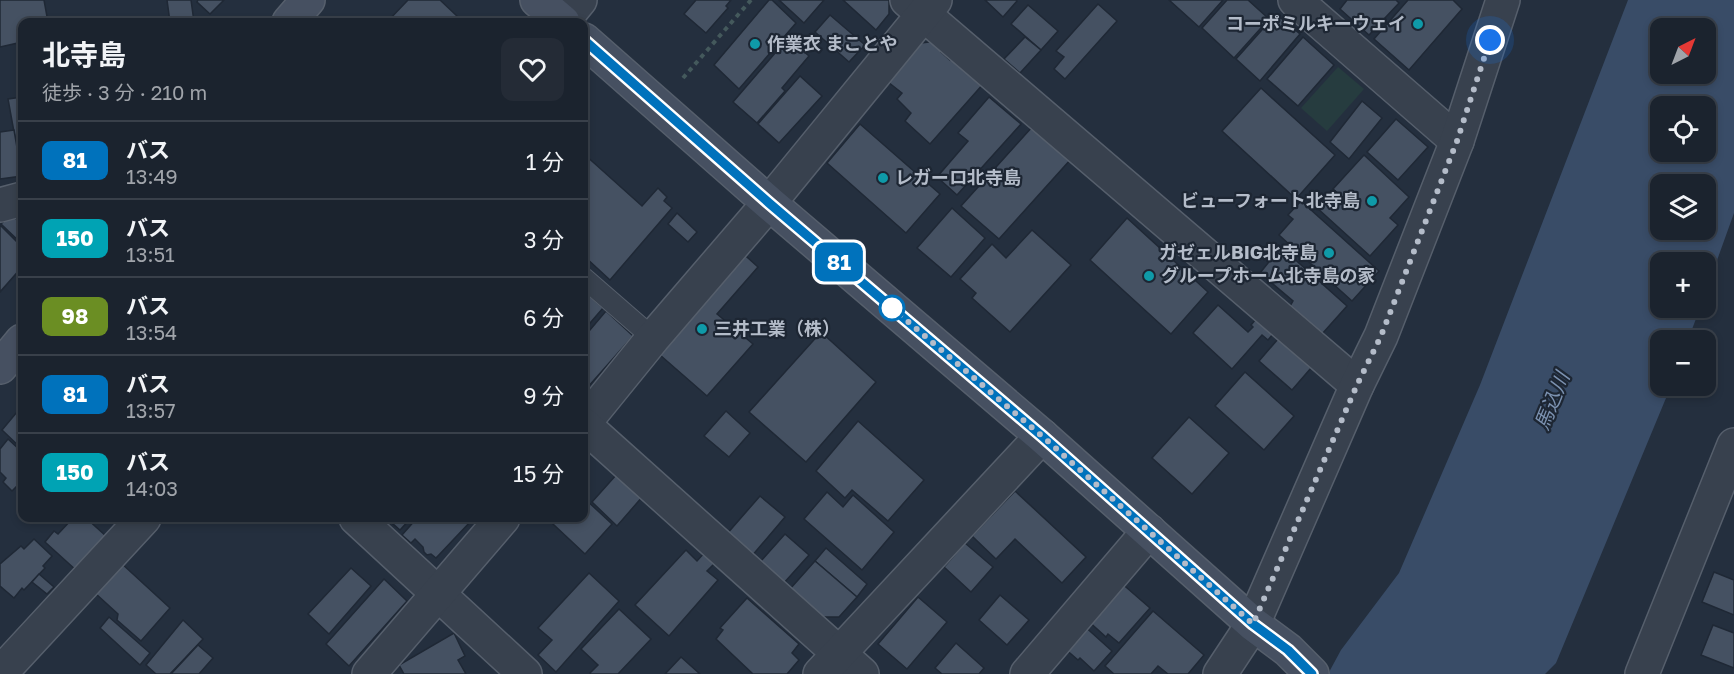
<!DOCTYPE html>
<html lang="ja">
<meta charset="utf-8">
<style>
body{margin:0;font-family:"Golos Text","Noto Sans JP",sans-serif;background:#242b36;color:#f1f3f6;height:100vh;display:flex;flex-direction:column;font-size:22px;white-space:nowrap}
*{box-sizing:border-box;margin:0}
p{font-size:20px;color:#a0a4aa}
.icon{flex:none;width:33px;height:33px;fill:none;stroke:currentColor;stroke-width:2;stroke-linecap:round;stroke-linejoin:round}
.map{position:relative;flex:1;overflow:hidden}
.drawer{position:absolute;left:18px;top:18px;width:570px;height:504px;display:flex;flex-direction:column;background:#1b232e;border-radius:12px;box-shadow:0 3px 9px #0003,0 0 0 2px #39404a}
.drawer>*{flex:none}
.badge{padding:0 12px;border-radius:9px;font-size:21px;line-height:39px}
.needle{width:39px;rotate:42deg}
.fabs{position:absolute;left:1650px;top:18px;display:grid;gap:12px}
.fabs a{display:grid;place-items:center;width:66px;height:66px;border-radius:12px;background:#1b232e;box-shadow:0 3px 9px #0003,0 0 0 2px #39404a;font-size:30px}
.you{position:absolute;width:30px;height:30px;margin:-15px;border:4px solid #fff;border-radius:50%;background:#1a73e8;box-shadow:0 0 0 9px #1a73e833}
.map>.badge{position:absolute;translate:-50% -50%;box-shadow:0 0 0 3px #fff}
.round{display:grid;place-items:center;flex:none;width:63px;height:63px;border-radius:12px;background:#242b36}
.headline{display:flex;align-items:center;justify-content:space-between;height:102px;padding:0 24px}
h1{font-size:28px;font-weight:700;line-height:45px}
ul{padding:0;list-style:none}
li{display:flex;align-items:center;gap:18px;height:78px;padding:0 24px;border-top:2px solid #39404a}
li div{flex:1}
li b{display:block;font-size:22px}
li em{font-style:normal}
li .badge{min-width:66px;font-weight:700;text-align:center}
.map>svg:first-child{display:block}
</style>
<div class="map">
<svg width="1734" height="674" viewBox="0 0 1734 674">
<rect width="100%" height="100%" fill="#242f3e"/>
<polygon fill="#263c3f" points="1338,67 1364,89 1327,131 1301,108"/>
<path fill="#394c67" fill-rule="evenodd" d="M1628,0h106v213l-28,78v-29h-46v46h40l-12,32h-28v46h11l-115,277 -11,11h-217l13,-24 58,-77 81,-188zM1660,28h46v46h-46zM1660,106h46v46h-46zM1660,184h46v46h-46z"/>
<g fill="#455162" stroke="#1f2835" stroke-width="1.5">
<polygon points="0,0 44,0 48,22 22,22 22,51 19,51 18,43 0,47"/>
<polygon points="167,0 191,0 194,22 170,22"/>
<polygon points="198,0 224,0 210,14 197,2"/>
<polygon points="408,0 440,0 458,17 454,22 387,22"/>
<polygon points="696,0 731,0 726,6 728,8 706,33 684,14"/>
<polygon points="769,0 772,0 796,23 739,89 714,65"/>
<polygon points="779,0 824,0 804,23"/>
<polygon points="843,0 889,0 889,14 876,30"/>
<polygon points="985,0 1016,0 1017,1 1003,17"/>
<polygon points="1169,0 1223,0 1199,27"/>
<polygon points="1227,0 1248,0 1269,19 1234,58 1202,28"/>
<polygon points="1347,0 1396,0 1399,3 1369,35 1340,9"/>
<polygon points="1408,0 1453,0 1462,9 1409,70 1374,39"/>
<polygon points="1098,4 1117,21 1065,79 1054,69 1064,57 1056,51"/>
<polygon points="1028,5 1058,31 1041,50 1011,24"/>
<polygon points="1276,14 1300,34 1260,81 1236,59"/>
<polygon points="830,15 865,45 849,62 815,32"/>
<polygon points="1025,37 1041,50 1020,73 1004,59"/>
<polygon points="1303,37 1334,65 1298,106 1267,79"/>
<polygon points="788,38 809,56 782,88 785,91 757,123 733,102"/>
<polygon points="937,41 945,48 941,52 950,60 953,55 984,83 930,144 905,121 911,113 897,99 902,93 888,82 921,43"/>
<polygon points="800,76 822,96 779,143 758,124"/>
<polygon points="1261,88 1335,155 1296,199 1222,131"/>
<polygon points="22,97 22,176 8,99"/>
<polygon points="989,97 1021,124 957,195 937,177 968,141 958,133"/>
<polygon points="1362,101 1382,118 1349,159 1330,142"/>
<polygon points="1396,119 1428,147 1398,180 1367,152"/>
<polygon points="860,124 940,194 906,233 827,163"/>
<polygon points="1033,126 1071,159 999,239 961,206"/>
<polygon points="14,130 22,176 0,179 0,132"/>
<polygon points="584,154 642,206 658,188 667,197 664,201 672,208 610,280 584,256"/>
<polygon points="1364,155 1409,197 1390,218 1398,225 1370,256 1316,207 1325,197 1335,206 1342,197 1333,189"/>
<polygon points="1301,201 1379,271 1352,301 1279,235 1293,219 1288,215"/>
<polygon points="952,208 985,238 951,277 917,248"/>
<polygon points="677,213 697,232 688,242 668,224"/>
<polygon points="11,214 17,220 22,214 22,244 1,224"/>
<polygon points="1127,218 1208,292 1171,334 1090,260"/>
<polygon points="0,225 22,247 22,267 0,292"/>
<polygon points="1032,230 1071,265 1010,332 972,298 976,293 960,279 992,244 1006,258"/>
<polygon points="1281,247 1347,306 1322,334 1290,306 1293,301 1260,273"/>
<polygon points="738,249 758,267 717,314 753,344 707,396 652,348"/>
<polygon points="584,291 603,308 584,330"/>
<polygon points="1218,305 1248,332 1253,327 1251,325 1256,319 1273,334 1268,340 1262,335 1232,369 1193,333"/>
<polygon points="606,311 633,336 587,388 584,385 584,337"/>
<polygon points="821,332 876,382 806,462 749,412"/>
<polygon points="1278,339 1311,368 1292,390 1259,361"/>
<polygon points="1245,372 1294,416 1264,450 1215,406"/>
<polygon points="22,406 22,449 2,430"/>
<polygon points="726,411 750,433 729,457 704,436"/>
<polygon points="1189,417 1229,453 1192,494 1152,458"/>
<polygon points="858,421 924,480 888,521 852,490 845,498 816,471"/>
<polygon points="8,439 22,452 22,485 19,489 16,487 12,491 3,482 6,478 0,472 0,449"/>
<polygon points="617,474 643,496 617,526 592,502"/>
<polygon points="1015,491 1086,557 1062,583 1015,539 996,559 972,536"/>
<polygon points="827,492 843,507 853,495 894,532 862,570 804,519"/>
<polygon points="760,496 785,517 751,557 726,535"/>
<polygon points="584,498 612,524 585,554 553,524 559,518 584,518"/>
<polygon points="73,518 86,518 107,537 77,571 45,542 54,531 58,534"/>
<polygon points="394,518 411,518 400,530 392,523 395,518"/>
<polygon points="417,518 467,518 471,521 436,558 431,554 427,555 424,552 423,547 415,539 411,543 402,535"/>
<polygon points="785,534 809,555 783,584 760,562"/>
<polygon points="34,539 52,556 43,566 45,568 24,590 22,588 14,598 0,586 0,564 21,546 24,549"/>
<polygon points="965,543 993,567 971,592 944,567"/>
<polygon points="826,548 867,584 857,597 815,561"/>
<polygon points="686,550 697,561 706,551 717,561 707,571 718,580 669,636 635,605"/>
<polygon points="815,561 857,597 839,617 822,617 790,589"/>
<polygon points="121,563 170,608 141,641 117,620 118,614 95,593"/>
<polygon points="351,568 371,586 329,634 308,614"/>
<polygon points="1714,572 1734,580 1734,615 1702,602"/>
<polygon points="589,573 619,601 556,672 538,655 552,640 538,628"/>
<polygon points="39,574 54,587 47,594 32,582"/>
<polygon points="384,579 407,601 349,666 326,644"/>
<polygon points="1119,581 1150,608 1119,643 1108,634 1106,637 1086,619"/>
<polygon points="1000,595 1029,620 1007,645 979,620"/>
<polygon points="918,597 947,622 907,669 878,644"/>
<polygon points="747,598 799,644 792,653 799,660 787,674 753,674 716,639 723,630 720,628"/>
<polygon points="619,609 651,639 618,674 591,674 590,673 598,665 581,649"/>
<polygon points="1153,611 1204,655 1188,674 1168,674 1158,666 1151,674 1114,674 1105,666"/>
<polygon points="109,617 150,653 140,665 100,628"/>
<polygon points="183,620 203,639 170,674 156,674 146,665"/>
<polygon points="1082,624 1112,651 1094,671 1080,658 1078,660 1063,647"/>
<polygon points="1713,625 1734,633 1734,668 1701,655"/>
<polygon points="454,633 465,656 458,660 466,674 404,674 399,665"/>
<polygon points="956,643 984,668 979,674 942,674 935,668"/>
<polygon points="198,645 213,658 199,674 171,674"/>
<polygon points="681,657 700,674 665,674"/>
</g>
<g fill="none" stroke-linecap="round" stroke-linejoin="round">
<g stroke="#565f6c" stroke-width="22">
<polyline id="lane" points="584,278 653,338"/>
</g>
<g stroke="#565f6c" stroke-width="36">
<g id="street">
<polyline points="907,0 1357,385"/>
<polyline points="1295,0 1457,141"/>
<polyline points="562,22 580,0"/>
<polyline points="0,205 22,199"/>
<polyline points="584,423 653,338 769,203 935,0"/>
<polyline points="584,425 862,674"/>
<polyline points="356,518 525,674"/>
<polyline points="3,674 8,665 144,518"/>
<polyline points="369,674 503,518"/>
<polyline points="820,674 1042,436"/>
<polyline points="1027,674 1149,531"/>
<polyline points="1220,674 1253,624 1357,385 1381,336 1457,141 1503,0"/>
<polyline points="1642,674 1734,445"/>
</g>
</g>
<g stroke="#565f6c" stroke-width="36">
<g id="secondary">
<polyline points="537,0 563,22"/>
<polyline points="289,22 308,0"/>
<polyline points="584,40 769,203 1042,436 1253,624 1288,650 1312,674"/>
<polyline points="0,367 22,341"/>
</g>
</g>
<polyline stroke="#44595c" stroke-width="4" stroke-dasharray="4.5 4.5" stroke-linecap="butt" points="683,78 751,0"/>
<use href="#lane" stroke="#38414e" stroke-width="20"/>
<use href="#street" stroke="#38414e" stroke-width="33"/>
<use href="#secondary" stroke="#465061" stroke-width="33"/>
</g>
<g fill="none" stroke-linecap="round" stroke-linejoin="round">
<g stroke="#fff" stroke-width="14">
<polyline id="line" points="584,40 769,203 1042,436 1253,624 1288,650 1312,674"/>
</g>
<use href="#line" stroke="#0072bc" stroke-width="9"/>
<polyline stroke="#b4bcc9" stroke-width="6" stroke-dasharray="0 10.8" points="892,308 1042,436 1253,624 1357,385 1381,336 1457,141 1490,40"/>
</g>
<g fill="#0f9aa8" stroke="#1d2633" stroke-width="2">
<circle cx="1418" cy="24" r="6"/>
<circle cx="755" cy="44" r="6"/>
<circle cx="883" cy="178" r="6"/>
<circle cx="1372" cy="201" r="6"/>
<circle cx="1329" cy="253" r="6"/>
<circle cx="1149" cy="276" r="6"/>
<circle cx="702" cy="329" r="6"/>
</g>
<circle fill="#fff" stroke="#0072bc" stroke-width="3" cx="892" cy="308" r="12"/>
<g text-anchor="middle" stroke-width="4.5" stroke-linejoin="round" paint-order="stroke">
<g font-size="18" font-weight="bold" fill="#b4bcc9" stroke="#1d2633" text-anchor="start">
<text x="1406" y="30" text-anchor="end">コーポミルキーウェイ</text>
<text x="767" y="50">作業衣 まことや</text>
<text x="895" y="184">レガーロ北寺島</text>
<text x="1360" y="207" text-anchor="end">ビューフォート北寺島</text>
<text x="1317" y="259" text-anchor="end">ガゼェルBIG北寺島</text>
<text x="1161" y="282">グループホーム北寺島の家</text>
<text x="714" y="335">三井工業（株）</text>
</g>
<g font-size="20" font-style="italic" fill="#7c92b1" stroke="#1d2633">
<text transform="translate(1552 401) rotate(-68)" y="7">馬込川</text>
</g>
</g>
</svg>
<div class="fabs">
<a><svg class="needle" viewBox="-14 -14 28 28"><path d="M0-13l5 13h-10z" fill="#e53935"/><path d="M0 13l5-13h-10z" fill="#a0a4aa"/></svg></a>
<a><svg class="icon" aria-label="locate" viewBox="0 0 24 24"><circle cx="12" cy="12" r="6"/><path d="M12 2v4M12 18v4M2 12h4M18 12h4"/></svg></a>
<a><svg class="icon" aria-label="layers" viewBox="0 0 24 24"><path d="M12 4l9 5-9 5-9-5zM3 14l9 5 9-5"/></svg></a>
<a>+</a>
<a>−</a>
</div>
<div class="you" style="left:1490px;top:40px"></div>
<b class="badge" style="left:839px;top:262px;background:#0072bc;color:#fff">81</b>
<section class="drawer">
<div class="headline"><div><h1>北寺島</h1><p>徒歩 · 3 分 · 210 m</p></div><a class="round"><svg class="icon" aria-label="heart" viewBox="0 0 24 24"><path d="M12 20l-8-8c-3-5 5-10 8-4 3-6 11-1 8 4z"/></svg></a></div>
<ul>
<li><span class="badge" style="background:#0072bc;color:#fff">81</span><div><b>バス</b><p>13:49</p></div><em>1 分</em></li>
<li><span class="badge" style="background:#00a3b4;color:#fff">150</span><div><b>バス</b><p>13:51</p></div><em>3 分</em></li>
<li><span class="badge" style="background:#6b8e23;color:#fff">98</span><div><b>バス</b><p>13:54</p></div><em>6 分</em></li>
<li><span class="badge" style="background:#0072bc;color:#fff">81</span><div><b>バス</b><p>13:57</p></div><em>9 分</em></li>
<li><span class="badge" style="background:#00a3b4;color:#fff">150</span><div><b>バス</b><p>14:03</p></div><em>15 分</em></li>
</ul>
</section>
</div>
